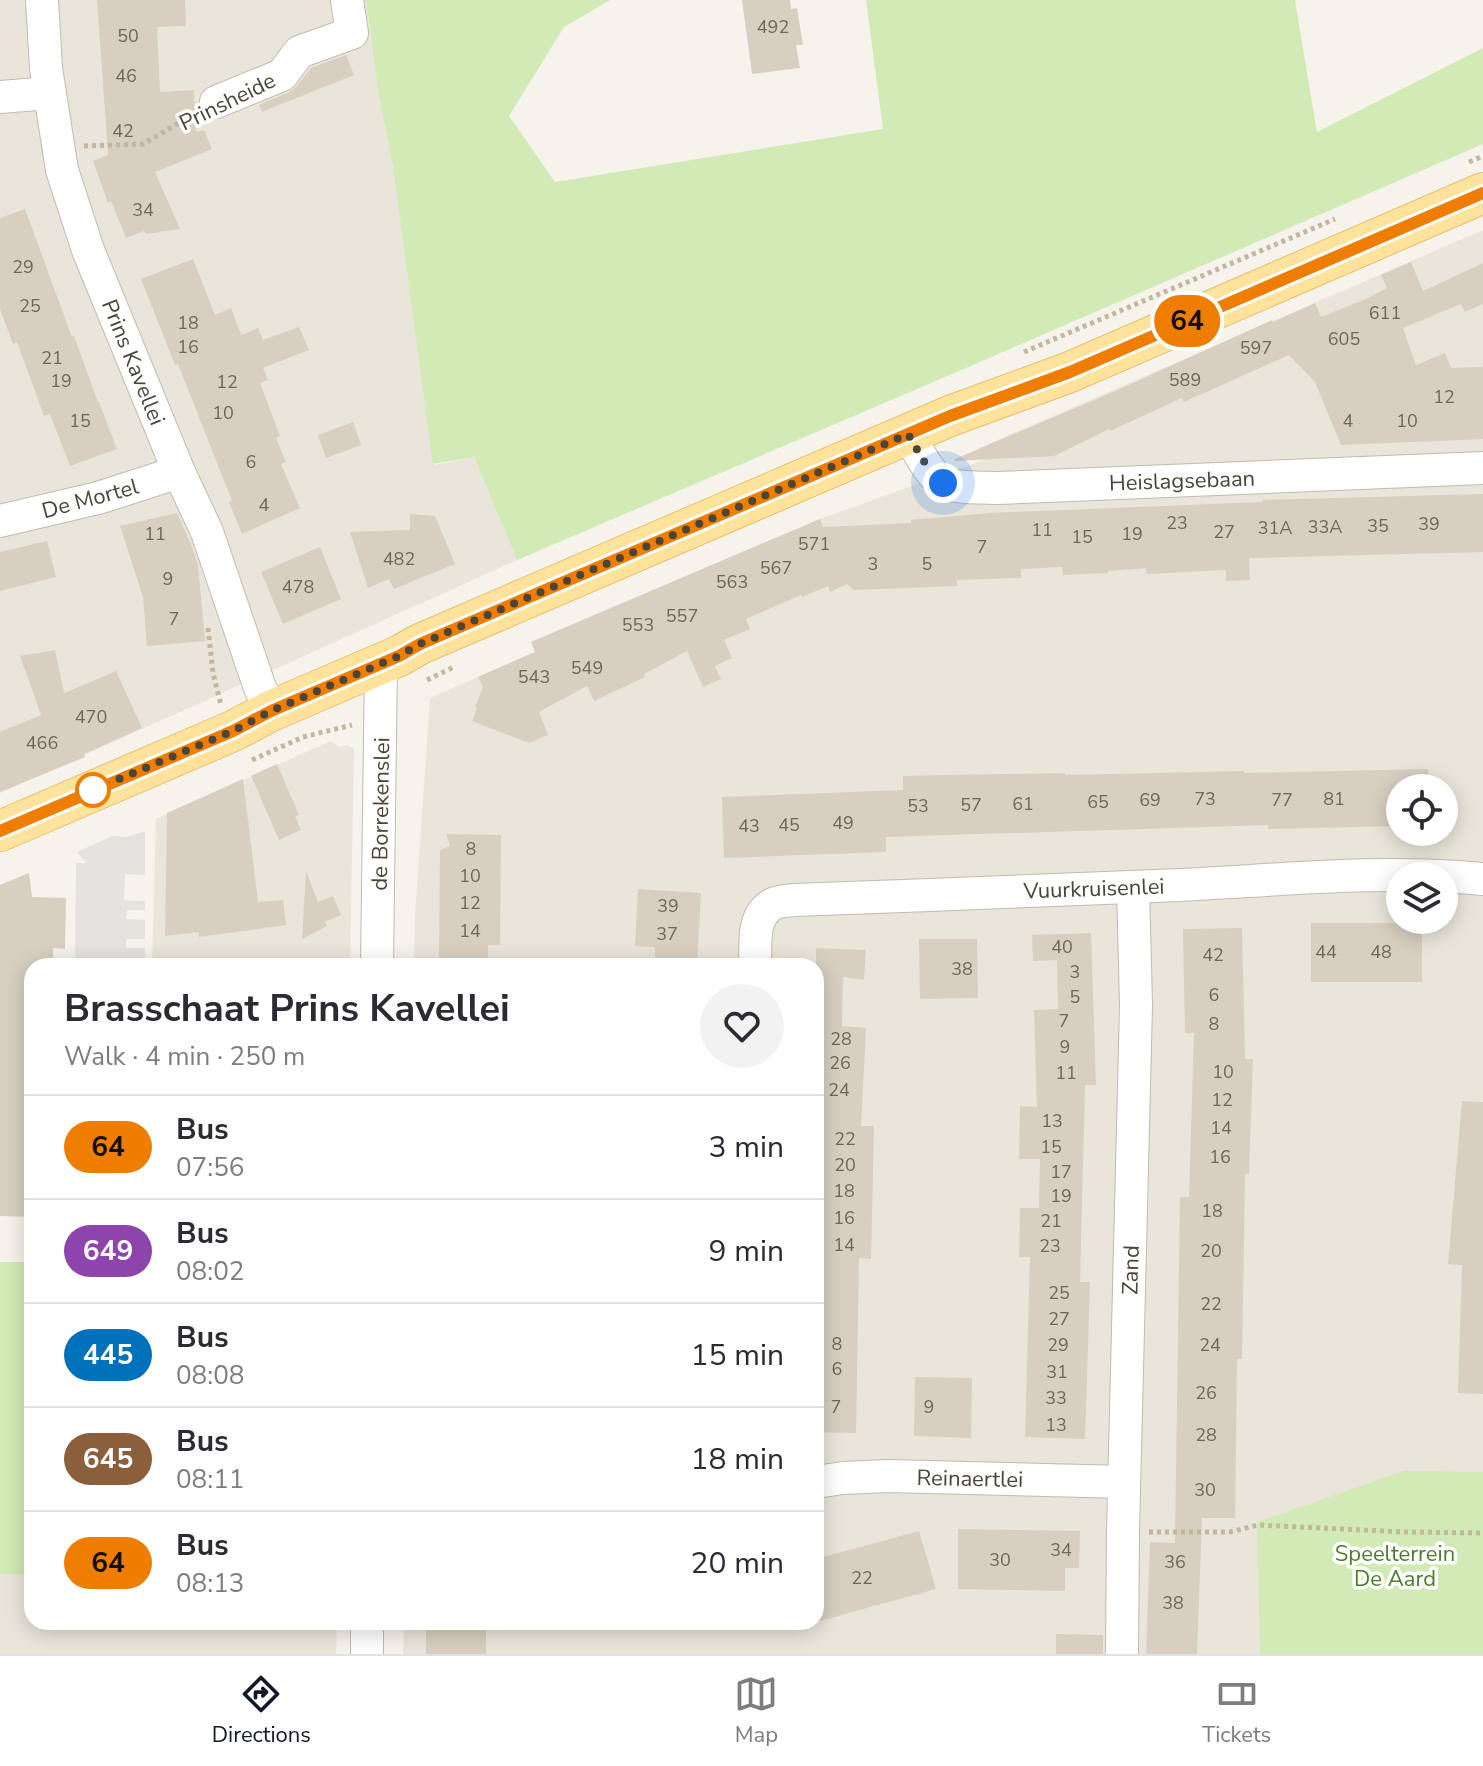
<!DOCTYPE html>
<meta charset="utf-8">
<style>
body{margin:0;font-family:"Nunito Sans",sans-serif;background:#f2f2f3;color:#2b2b33;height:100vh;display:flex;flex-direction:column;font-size:30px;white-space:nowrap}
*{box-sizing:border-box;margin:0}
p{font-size:26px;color:#7c7c81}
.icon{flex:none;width:44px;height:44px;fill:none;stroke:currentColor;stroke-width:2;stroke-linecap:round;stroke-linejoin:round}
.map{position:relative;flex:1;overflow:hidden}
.details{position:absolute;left:24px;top:958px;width:800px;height:672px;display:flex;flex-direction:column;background:#fff;border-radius:24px;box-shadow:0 4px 20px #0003}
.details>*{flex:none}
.badge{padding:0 16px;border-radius:26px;font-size:28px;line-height:52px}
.controls{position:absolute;left:1386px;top:774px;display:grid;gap:16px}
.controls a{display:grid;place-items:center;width:72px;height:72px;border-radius:50%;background:#fff;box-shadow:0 4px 20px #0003;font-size:40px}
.you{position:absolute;width:40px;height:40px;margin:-20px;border:6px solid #fff;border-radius:50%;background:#1a73e8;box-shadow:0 0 0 12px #1a73e833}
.map>.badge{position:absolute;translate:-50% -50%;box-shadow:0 0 0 4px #fff}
.round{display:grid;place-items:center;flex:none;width:84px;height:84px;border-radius:42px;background:#f2f2f3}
.summary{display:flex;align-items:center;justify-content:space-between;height:136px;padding:0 40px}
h1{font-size:38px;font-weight:700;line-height:60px}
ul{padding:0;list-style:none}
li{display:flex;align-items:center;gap:24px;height:104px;padding:0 40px;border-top:2px solid #e1e1e2}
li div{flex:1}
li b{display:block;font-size:30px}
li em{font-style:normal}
li .badge{min-width:88px;font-weight:700;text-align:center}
.menu{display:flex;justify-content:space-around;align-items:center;height:112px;border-top:2px solid #e1e1e2;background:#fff;font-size:22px;color:#7c7c81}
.menu a{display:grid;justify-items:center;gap:4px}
.menu .active{color:#111827}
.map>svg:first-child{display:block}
</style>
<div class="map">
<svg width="1483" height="1654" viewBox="0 0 1483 1654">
<rect width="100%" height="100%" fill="#f6f3ec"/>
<g fill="#eae5da" fill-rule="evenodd">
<polygon points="0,0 366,0 378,91 393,167 434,465 474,457 517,560 0,793"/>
<path d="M1483,230v1424h-1080l1,-32h412v-656h-402l1,-51 15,-217 105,-46 -4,-10 289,-123 164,-59 -5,-12zM1400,788h44v44h-44zM1400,876h44v44h-44z"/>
<polygon points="331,741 340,747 347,745 354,749 350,966 152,966 156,819"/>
<polygon points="0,1262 32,1262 32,1622 337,1622 336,1654 0,1654"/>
</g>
<g fill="#d2eab5">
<polygon points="366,0 610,0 564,27 509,116 555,182 883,129 866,0 1295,0 1317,132 1483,48 1483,144 945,377 517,560 474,457 433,464 393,167 378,91"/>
<rect x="0" y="1262" width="32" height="312"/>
<polygon points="1404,1471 1483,1472 1483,1654 1260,1654 1257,1522"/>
</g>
<polygon fill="#e5e3e0" points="145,831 145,875 125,874 124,900 145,901 145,910 127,910 126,919 145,920 145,939 126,939 126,948 145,948 145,966 75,966 76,863 86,863 77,852 112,836 127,837"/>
<g fill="#d8cfc1">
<polygon points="97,0 185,0 186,26 157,27 160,92 194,90 196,132 204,130 212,149 155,172 180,229 146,234 144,231 126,238 111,201 108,203 93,161 108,155"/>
<polygon points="742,0 790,0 791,9 797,8 803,45 796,45 800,68 752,74"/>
<polygon points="346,55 354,75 262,112 259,105 290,92 297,86 311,68"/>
<polygon points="25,209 72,337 74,336 98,402 99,402 117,449 70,466 50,414 44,416 17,342 13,344 0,309 0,218"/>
<polygon points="193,259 215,315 231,308 241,335 258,328 263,340 299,327 309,350 263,368 268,380 260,383 280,436 276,438 286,462 281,464 300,508 242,534 229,502 232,501 178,364 175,365 141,279"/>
<polygon points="1411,262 1423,291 1483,263 1483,304 1465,312 1461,304 1403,328 1416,365 1445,353 1451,368 1483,367 1483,439 1341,445 1315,382 1289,355 1184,402 1182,398 1110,431 1109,429 1054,456 955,461 955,459 1111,393 1272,320 1273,322 1315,303 1321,317 1366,299 1387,288 1381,275"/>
<polygon points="353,422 361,445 326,458 318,435"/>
<polygon points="1483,494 1483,552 1249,558 1250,580 1226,581 1226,570 1147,574 1146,568 1108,571 1108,573 1063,575 1062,567 1021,569 1021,578 957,580 957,586 854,590 847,584 830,592 828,586 802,597 801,595 746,619 750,629 724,640 732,658 715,666 721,679 703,687 687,651 644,674 645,677 594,701 587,686 539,712 548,735 529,743 472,721 477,708 475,707 483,687 478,677 535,652 531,642 820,519 823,527 911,523 911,520 989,513 1262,502 1262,500"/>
<polygon points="177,513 190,542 198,565 205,641 147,646 143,597 120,526"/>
<polygon points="410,514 435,516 455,564 394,589 389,579 368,588 350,532 410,530"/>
<polygon points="47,541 56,577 0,591 0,552"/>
<polygon points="320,547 341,599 283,624 261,572"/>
<polygon points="55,650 64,693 116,671 142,728 84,754 85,757 0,792 0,732 41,715 20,656"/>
<polygon points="277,764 299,815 295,816 301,830 279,840 251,776"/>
<polygon points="1428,769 1429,788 1400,788 1400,826 1268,829 1268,825 886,837 886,852 724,858 722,797 903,790 903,776 1065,773 1065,775 1244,771 1244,773"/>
<polygon points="243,779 258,902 283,900 286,925 199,937 199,932 165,936 167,813"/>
<polygon points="446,834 501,835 500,945 488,945 488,966 439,966 440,850 450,846"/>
<polygon points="306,871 318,902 333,896 341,915 325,922 327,926 302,939"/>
<polygon points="29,873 32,897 66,898 65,949 53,948 53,966 32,966 32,1217 0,1216 0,885"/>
<polygon points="638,889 701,893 697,966 655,966 655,947 635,946"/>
<rect x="1311" y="923" width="111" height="59"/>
<polygon points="1242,928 1245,1059 1253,1059 1249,1174 1245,1174 1242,1359 1237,1359 1235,1518 1202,1518 1197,1654 1146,1654 1150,1542 1175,1543 1180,1197 1189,1197 1194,1033 1185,1033 1183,929"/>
<polygon points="1091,933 1096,1085 1085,1085 1080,1282 1090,1282 1085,1439 1025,1437 1030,1257 1019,1257 1020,1208 1039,1208 1040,1159 1019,1159 1020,1106 1037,1107 1034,1010 1058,1009 1057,960 1033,961 1032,935"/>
<polygon points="919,939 977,939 978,998 920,999"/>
<polygon points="816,948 866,950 864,980 843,977 842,1026 866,1028 861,1126 874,1126 871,1259 859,1258 856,1433 816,1432"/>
<polygon points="1462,1101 1483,1102 1483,1394 1458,1393 1462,1265 1448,1264"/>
<polygon points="915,1377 972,1378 971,1438 914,1436"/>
<polygon points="958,1529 1080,1531 1079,1568 1065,1568 1065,1591 958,1589"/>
<polygon points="919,1531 936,1589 816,1622 816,1559"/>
<rect x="426" y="1622" width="60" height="32"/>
<polygon points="1056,1634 1103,1635 1103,1654 1056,1654"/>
</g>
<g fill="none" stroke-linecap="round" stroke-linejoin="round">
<g stroke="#c2bbae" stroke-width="34">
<g id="minor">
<polyline points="42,0 46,68 62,170 88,250 179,472 207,532 260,688 271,711"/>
<polyline points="0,97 50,93"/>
<polyline points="216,102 282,75 299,52 352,33 347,0"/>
<path d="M908,434c31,54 28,53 90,54l485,-20"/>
<polyline points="0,521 98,498 179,472"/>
<polyline points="377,966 381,663"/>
<path d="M755,966c1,-21 -4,-50 18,-62 6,-3 15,-3 21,-4 129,-5 258,-9 387,-15 100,-5 202,-16 302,-6"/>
<polyline points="816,1482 843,1478 888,1476 1124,1482"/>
<polyline points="367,1654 367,1622"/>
<polyline points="1122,1654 1123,1532 1136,1005 1133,887"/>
</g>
</g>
<g stroke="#e6c16a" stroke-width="42">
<polyline id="major" points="0,831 233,731 271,711 399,656 420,644 950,416 1070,372 1483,193"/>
</g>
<g stroke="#c4b79f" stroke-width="5" stroke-dasharray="4 4" stroke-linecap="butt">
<polyline points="84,146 143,144 194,114"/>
<polyline points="1469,162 1483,156"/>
<polyline points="1024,352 1335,219"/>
<polyline points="208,628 213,673 221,705"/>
<polyline points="427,680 454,667"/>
<polyline points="252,760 303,737 352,725"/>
<polyline points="1149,1532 1230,1532 1258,1525 1405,1532 1483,1533"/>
</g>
<use href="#minor" stroke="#fff" stroke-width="32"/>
<use href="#major" stroke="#ffe39c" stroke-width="40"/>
</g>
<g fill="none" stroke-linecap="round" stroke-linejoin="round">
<g stroke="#fff" stroke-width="18">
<polyline id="line" points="0,831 233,731 271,711 399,656 420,644 950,416 1070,372 1483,193"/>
</g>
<use href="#line" stroke="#ef7d00" stroke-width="12"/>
<polyline stroke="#4b4439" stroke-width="8" stroke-dasharray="0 14.4" points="93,790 233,731 271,711 399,656 420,644 908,434 932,475 943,483"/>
</g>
<circle fill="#fff" stroke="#ef7d00" stroke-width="4" cx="93" cy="790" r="16"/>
<g text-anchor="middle" stroke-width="7" stroke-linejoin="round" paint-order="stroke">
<g font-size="18" fill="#6e675b">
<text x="773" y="33">492</text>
<text x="128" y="42">50</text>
<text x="126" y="82">46</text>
<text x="123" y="137">42</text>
<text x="143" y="216">34</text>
<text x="23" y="273">29</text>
<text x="30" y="312">25</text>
<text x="1385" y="319">611</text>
<text x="188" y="329">18</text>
<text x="1344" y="345">605</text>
<text x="188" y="353">16</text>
<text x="1256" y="354">597</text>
<text x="52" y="364">21</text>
<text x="1185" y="386">589</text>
<text x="61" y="387">19</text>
<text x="227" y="388">12</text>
<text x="1444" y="403">12</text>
<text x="223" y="419">10</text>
<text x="80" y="427">15</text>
<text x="1348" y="427">4</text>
<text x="1407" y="427">10</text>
<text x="251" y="468">6</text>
<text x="264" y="511">4</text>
<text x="1177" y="529">23</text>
<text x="1429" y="530">39</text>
<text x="1378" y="532">35</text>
<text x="1325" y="533">33A</text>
<text x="1275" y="534">31A</text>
<text x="1042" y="536">11</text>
<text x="1224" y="538">27</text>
<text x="155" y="540">11</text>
<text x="1132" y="540">19</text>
<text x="1082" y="543">15</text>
<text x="814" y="550">571</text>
<text x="982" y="553">7</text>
<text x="399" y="565">482</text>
<text x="873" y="570">3</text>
<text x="927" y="570">5</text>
<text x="776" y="574">567</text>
<text x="168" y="585">9</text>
<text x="732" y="588">563</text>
<text x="298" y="593">478</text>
<text x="682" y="622">557</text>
<text x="174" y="625">7</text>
<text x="638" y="631">553</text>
<text x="587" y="674">549</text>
<text x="534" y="683">543</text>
<text x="91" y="723">470</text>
<text x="42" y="749">466</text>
<text x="1205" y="805">73</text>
<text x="1334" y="805">81</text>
<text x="1150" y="806">69</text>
<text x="1282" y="806">77</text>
<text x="1098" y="808">65</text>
<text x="1023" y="810">61</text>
<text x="971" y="811">57</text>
<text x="918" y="812">53</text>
<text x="843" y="829">49</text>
<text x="789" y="831">45</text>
<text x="749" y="832">43</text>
<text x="471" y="855">8</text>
<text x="470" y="882">10</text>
<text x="470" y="909">12</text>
<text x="668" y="912">39</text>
<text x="470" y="937">14</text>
<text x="667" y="940">37</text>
<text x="1062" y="953">40</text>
<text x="1326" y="958">44</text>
<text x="1381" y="958">48</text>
<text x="1213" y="961">42</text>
<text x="962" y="975">38</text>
<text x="1075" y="978">3</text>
<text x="1214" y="1001">6</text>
<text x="1075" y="1003">5</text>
<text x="1064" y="1027">7</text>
<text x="1214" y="1030">8</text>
<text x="841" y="1045">28</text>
<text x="1065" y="1053">9</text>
<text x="840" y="1069">26</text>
<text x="1223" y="1078">10</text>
<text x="1066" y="1079">11</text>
<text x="839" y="1096">24</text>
<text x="1222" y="1106">12</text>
<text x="1052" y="1127">13</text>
<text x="1221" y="1134">14</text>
<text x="845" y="1145">22</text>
<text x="1051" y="1153">15</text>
<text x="1220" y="1163">16</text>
<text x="845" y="1171">20</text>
<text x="1061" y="1178">17</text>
<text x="844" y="1197">18</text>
<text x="1061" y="1202">19</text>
<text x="1212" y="1217">18</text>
<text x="844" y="1224">16</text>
<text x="1051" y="1227">21</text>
<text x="844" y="1251">14</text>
<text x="1050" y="1252">23</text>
<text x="1211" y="1257">20</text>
<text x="1059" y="1299">25</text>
<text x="1211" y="1310">22</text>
<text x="1059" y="1325">27</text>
<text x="837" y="1350">8</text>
<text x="1058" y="1351">29</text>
<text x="1210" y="1351">24</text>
<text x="837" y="1375">6</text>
<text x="1057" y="1378">31</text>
<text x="1206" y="1399">26</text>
<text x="1056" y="1404">33</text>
<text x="836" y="1413">7</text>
<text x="929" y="1413">9</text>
<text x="1056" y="1431">13</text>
<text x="1206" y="1441">28</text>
<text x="1205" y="1496">30</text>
<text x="1061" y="1556">34</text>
<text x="1000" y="1566">30</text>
<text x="1175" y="1568">36</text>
<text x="862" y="1584">22</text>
<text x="1173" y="1609">38</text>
</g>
<g font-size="22" fill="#4b4439" stroke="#fff">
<text transform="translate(227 101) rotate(-26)" y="8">Prinsheide</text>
<text transform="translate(134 362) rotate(68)" y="8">Prins Kavellei</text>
<text transform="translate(1182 480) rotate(-2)" y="8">Heislagsebaan</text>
<text transform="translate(90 498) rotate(-15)" y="8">De Mortel</text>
<text transform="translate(380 814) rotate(-89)" y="8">de Borrekenslei</text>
<text transform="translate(1094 888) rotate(-2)" y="8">Vuurkruisenlei</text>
<text transform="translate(1130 1270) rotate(-88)" y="8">Zand</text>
<text transform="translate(970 1478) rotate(1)" y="8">Reinaertlei</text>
</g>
<g font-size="22" fill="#4a7f2a" stroke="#fff">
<text x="1395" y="1561">Speelterrein<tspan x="1395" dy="25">De Aard</tspan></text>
</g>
</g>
</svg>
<div class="controls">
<a><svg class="icon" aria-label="locate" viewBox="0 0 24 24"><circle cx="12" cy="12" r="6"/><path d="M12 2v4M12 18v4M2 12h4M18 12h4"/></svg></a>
<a><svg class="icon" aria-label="layers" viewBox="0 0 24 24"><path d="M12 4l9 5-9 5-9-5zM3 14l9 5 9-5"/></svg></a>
</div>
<div class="you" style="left:943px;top:483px"></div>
<b class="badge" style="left:1187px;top:321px;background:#ef7d00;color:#111">64</b>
<section class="details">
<div class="summary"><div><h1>Brasschaat Prins Kavellei</h1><p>Walk · 4 min · 250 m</p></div><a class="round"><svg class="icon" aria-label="heart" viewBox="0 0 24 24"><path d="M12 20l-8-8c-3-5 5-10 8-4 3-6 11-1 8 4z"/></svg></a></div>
<ul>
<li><span class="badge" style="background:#ef7d00;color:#111">64</span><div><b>Bus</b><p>07:56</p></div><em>3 min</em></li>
<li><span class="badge" style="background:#8e44ad;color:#fff">649</span><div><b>Bus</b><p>08:02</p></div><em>9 min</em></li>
<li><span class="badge" style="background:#0072bc;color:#fff">445</span><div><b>Bus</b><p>08:08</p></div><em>15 min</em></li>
<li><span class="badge" style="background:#8b5e3c;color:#fff">645</span><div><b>Bus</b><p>08:11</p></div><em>18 min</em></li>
<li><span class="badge" style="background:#ef7d00;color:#111">64</span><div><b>Bus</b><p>08:13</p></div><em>20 min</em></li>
</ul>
</section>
</div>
<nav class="menu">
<a class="active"><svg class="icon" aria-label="directions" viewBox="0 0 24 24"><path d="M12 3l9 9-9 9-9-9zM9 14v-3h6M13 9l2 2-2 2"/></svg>Directions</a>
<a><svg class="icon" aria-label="map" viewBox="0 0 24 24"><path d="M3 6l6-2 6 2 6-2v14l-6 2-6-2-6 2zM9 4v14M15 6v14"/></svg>Map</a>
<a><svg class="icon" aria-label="tickets" viewBox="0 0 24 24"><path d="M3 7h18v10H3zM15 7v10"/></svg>Tickets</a>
</nav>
